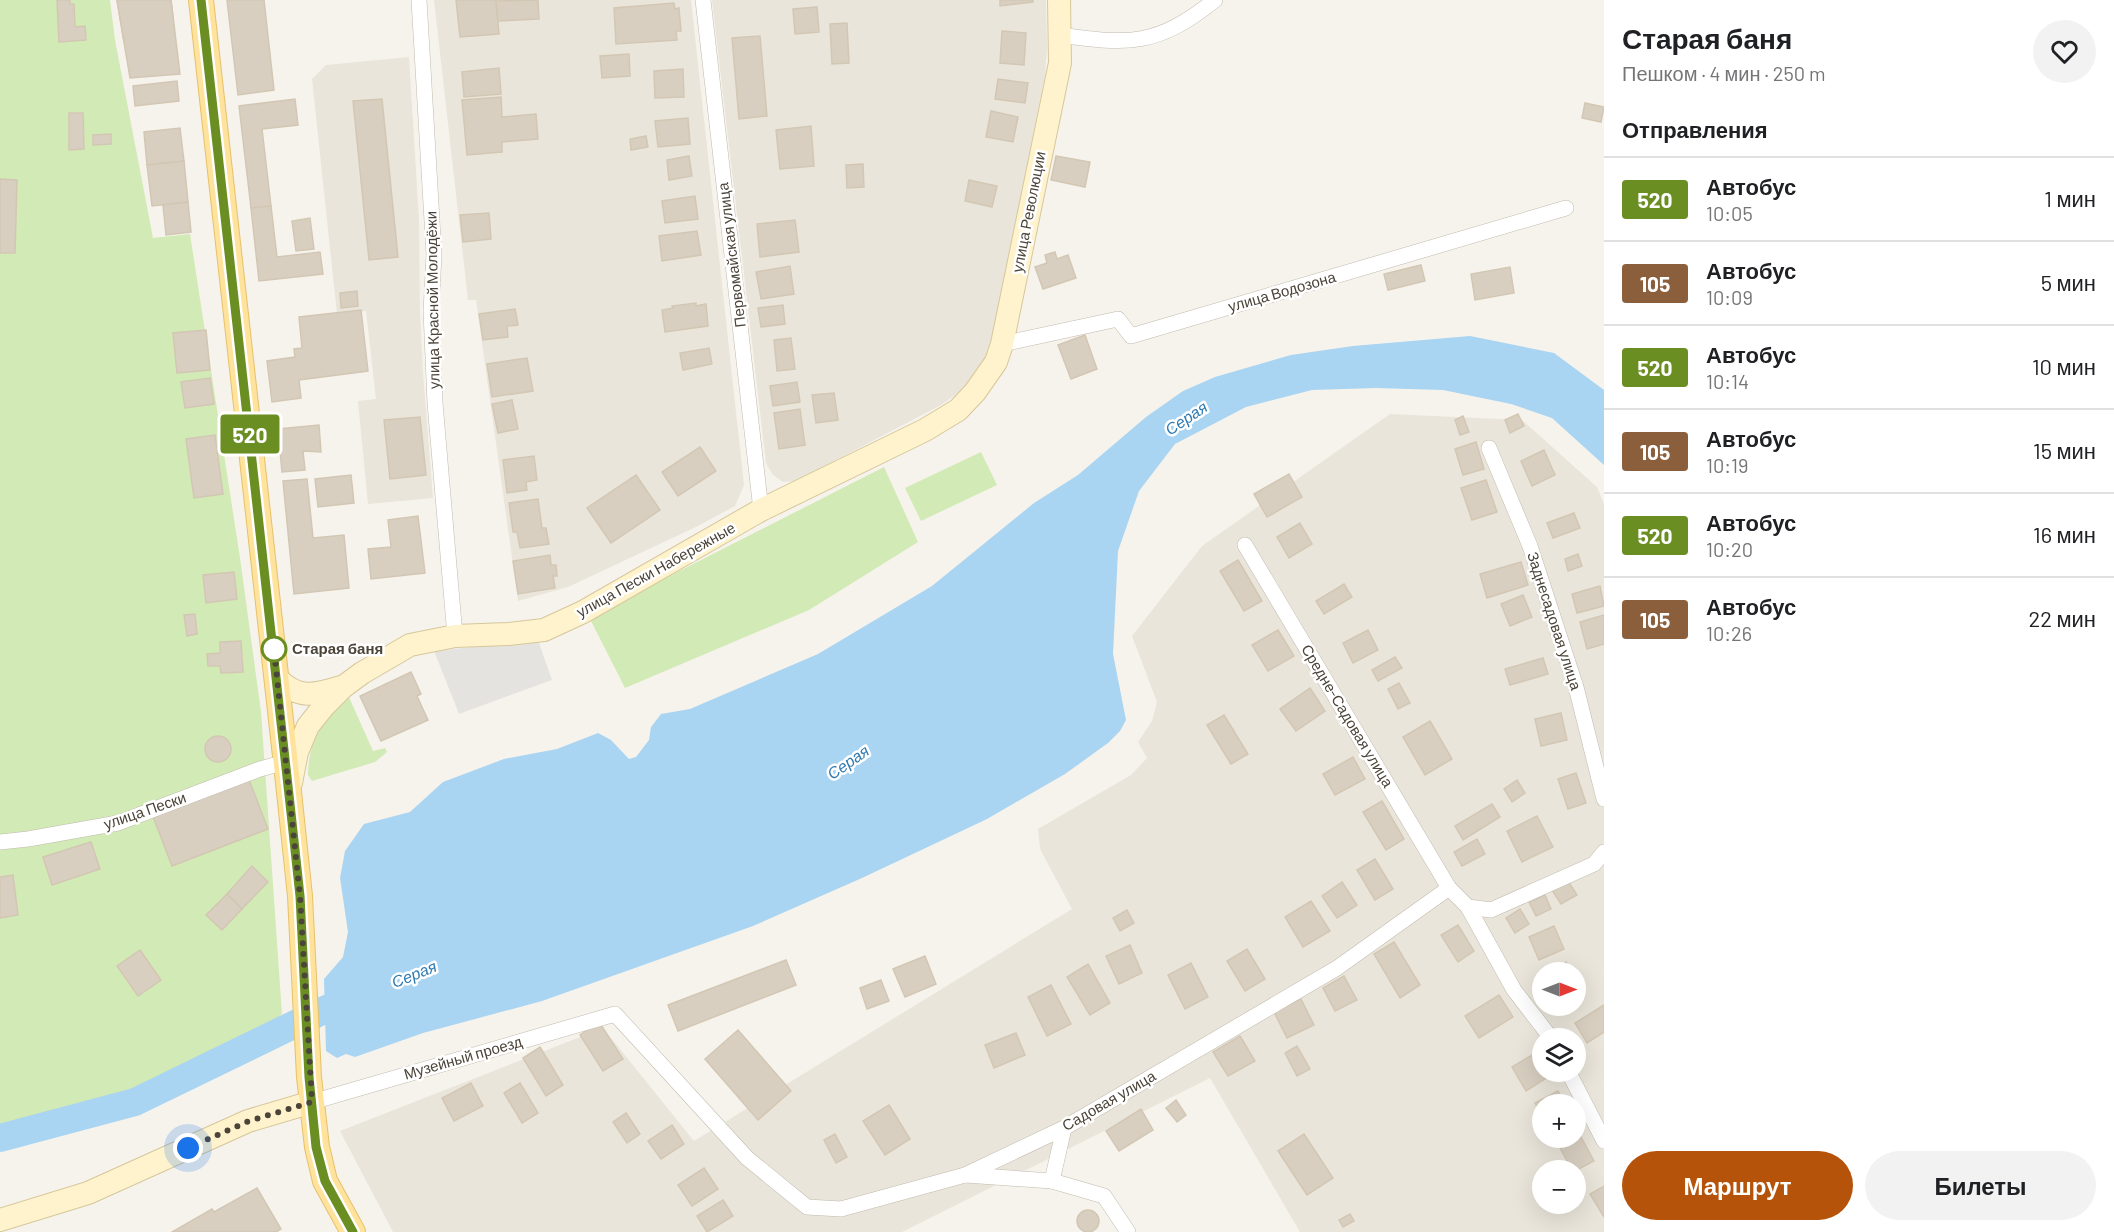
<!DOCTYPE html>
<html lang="ru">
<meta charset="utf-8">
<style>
body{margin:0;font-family:Barlow,sans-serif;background:#f2f2f2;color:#202124;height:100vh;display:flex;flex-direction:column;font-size:22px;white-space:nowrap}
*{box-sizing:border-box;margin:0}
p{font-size:20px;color:#757577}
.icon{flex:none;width:33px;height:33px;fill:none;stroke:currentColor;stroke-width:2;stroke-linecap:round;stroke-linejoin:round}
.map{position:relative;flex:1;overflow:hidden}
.drawer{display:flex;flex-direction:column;background:#fff;width:510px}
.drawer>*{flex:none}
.badge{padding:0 12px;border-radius:4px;font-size:21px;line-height:39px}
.needle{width:39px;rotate:90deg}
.controls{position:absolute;left:1532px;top:962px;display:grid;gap:12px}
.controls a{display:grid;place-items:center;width:54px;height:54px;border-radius:50%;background:#fff;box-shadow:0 6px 24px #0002;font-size:30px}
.you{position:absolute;width:30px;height:30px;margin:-15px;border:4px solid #fff;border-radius:50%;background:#1a73e8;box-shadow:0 0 0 9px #1a73e833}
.map>.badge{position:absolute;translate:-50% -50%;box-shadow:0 0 0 3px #fff}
h2{padding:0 18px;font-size:22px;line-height:54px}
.round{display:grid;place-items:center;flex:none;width:63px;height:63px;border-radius:32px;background:#f2f2f2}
.overview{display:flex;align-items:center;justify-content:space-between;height:102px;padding:0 18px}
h1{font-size:28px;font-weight:600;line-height:45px}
.cta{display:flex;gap:12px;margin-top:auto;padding:12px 18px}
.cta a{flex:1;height:69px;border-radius:36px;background:#b45309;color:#fff;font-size:24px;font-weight:600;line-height:69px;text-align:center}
.cta a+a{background:#f2f2f2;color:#202124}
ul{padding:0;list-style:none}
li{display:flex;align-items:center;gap:18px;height:84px;padding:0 18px;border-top:2px solid #e0e0e0}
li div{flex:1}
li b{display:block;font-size:22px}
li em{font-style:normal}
li .badge{min-width:66px;font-weight:700;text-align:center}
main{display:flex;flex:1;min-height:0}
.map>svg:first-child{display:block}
</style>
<main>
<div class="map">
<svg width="1604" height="1232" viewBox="0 0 1604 1232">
<rect width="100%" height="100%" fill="#f6f3ec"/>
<g fill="#eae5da" fill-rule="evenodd">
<polygon points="434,0 691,0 744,485 735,506 696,527 568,587 518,601 476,300 468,300"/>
<polygon points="712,0 1046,0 1047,48 1045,75 990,349 981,369 968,386 941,405 796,481 783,482 773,475 766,463"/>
<polygon points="409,57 419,220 420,313 423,372 433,498 368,504 358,401 376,399 366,311 337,314 312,79 326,65"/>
<path d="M1390,414l132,6 75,67 7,17v728h-304l-90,-154 -308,154h-509l-53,-101 263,-103 91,113 378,-232 -32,-60 -2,-20 93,-54 16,-17 -9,-16 14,-21 5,-19 -25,-66 70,-90zM1542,972h33v33h-33zM1542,1038h33v33h-33zM1542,1104h33v33h-33zM1542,1170h33v33h-33z"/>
</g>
<g fill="#d2eab5">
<polygon points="0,0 110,0 115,40 153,238 190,234 240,558 261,712 282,1014 238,1052 82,1107 0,1129"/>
<polygon points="981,452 997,485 921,521 905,488"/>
<polygon points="884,467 918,542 809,610 625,688 589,617"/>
<path d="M348,695l25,56 12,-3 2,4 -12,10 -63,19 -4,-6c0,-35 17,-57 40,-80z"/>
</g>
<polygon fill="#e5e3e0" points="538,640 552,680 459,714 434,651"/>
<polygon fill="#a9d4f2" points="1470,336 1554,353 1604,390 1604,465 1552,418 1511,404 1443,390 1376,388 1312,390 1246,407 1175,444 1139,491 1118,551 1113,654 1126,720 1120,731 1108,743 1065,774 987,819 862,878 753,926 542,1001 423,1033 355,1057 346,1054 337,1058 326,1051 324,979 343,957 348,932 340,878 345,851 364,824 410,812 443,782 504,759 557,749 598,733 611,740 629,759 636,757 649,740 651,727 661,714 690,709 818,654 932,586 1034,503 1078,475 1146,417 1183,391 1215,377 1291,355 1353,346"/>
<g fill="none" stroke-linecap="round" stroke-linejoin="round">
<polyline stroke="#a9d4f2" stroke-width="28" points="0,1138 135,1102 324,1010 359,996"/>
</g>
<g fill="#d8cfc1" stroke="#d3c7b4" stroke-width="1.5">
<polygon points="57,0 70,0 70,4 74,4 75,27 85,26 86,40 59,42"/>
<polygon points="117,0 171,0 175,38 124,42"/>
<polygon points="117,0 171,0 180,74 130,78"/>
<polygon points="227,0 264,0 274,90 238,95"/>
<polygon points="456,0 496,0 499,34 460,37"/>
<polygon points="538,0 539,19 498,21 496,1"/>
<polygon points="1000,0 1033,0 1033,2 1000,6"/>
<polygon points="674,3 675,9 679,8 681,31 676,31 677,40 616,44 614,8"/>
<polygon points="817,7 819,32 795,34 793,9"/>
<polygon points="847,23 849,63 832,64 830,24"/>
<polygon points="1002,31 1026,33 1024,65 1000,63"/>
<polygon points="760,36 767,116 739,119 732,38"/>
<polygon points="629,54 630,76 602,78 600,56"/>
<polygon points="499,68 501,94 464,97 462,72"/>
<polygon points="683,69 684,97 655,98 654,71"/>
<polygon points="998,79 1028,83 1025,103 995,99"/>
<polygon points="177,81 179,101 135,106 133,86"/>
<polygon points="501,97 502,117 536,114 538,139 502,142 502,152 467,155 462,100"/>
<polygon points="295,99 298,125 262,129 271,206 251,208 239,106"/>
<polygon points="382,99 398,257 369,260 353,101"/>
<polygon points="1585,103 1604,107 1601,122 1582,118"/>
<polygon points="991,111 1018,117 1013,142 986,137"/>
<polygon points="69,113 83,113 84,149 69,150"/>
<polygon points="688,118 690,144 658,147 655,121"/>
<polygon points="811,126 814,166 780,169 776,130"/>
<polygon points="180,128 184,161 147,165 144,132"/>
<polygon points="111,134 111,144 93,145 93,135"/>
<polygon points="646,136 648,147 631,150 630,139"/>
<polygon points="689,156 692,176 669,180 667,160"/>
<polygon points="1056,156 1090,162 1085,187 1051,180"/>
<polygon points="184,161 188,202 152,206 147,165"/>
<polygon points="863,164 864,187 847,188 846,165"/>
<polygon points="0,179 17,180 15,253 0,253"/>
<polygon points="969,180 997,186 992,207 965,201"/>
<polygon points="695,196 698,219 665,223 662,201"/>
<polygon points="188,202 191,232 166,235 163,205"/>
<polygon points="271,206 277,257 320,252 323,274 259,281 251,208"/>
<polygon points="489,213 491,239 463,242 460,215"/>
<polygon points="310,218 314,249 296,251 292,221"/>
<polygon points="795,220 799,252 760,257 757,224"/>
<polygon points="697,231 701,255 662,261 659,236"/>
<polygon points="1055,252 1057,259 1068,255 1076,278 1043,289 1035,267 1047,263 1045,255"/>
<polygon points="1421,265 1425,281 1388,290 1384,274"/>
<polygon points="790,266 794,294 761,299 756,272"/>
<polygon points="1510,267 1514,293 1475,300 1471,274"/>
<polygon points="357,291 358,306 341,308 340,293"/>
<polygon points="696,303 696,306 706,304 708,326 665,332 662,310 673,308 672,306"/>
<polygon points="783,305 785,324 761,327 758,308"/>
<polygon points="515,309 518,325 507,326 508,337 483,340 479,314"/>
<polygon points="361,310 368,371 299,380 301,398 272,402 267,361 295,357 294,349 302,348 299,317"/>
<polygon points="206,330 210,370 177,373 173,333"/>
<polygon points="1085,335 1097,369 1071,379 1058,345"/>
<polygon points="791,338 795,369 777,371 774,340"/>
<polygon points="709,348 712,364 683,370 680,353"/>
<polygon points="527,358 533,391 492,397 487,364"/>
<polygon points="210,378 214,404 185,408 181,382"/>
<polygon points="797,382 800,402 773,406 770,386"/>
<polygon points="834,393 838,420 816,423 812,395"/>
<polygon points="512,400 518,429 498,433 492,404"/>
<polygon points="800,409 805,445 779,449 774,413"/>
<polygon points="1518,414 1524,426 1510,433 1505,420"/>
<polygon points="1463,416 1469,432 1460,435 1455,420"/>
<polygon points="420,417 426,475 390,479 384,420"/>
<polygon points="319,425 321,452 303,451 305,470 282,472 278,429"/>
<polygon points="215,435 223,494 194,498 186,439"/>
<polygon points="1476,442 1484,469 1463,475 1455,449"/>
<polygon points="700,447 716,471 678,496 662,472"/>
<polygon points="1544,450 1555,475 1532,486 1521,461"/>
<polygon points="534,456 537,480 526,482 527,490 507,493 503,460"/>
<polygon points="1289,474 1302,497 1267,517 1254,494"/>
<polygon points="351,475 354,503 318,507 315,479"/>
<polygon points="636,475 660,510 611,543 587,508"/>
<polygon points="307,479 313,538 344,535 349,588 294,594 283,481"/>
<polygon points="1486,480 1497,512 1472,520 1461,488"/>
<polygon points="538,499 542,528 546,528 549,544 520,548 517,532 513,532 509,503"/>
<polygon points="1574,513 1580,528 1553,538 1547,523"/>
<polygon points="418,516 425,573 371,579 368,549 391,547 388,520"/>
<polygon points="1300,523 1312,544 1289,558 1277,537"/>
<polygon points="1578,554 1582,566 1568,571 1565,559"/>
<polygon points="550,555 551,565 556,565 557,576 553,576 555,588 518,594 513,561"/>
<polygon points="1238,560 1262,601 1244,611 1220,571"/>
<polygon points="1521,562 1528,585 1487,598 1480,574"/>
<polygon points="234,572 237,599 206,603 203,575"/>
<polygon points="1344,584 1352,597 1324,614 1316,601"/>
<polygon points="1600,586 1604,606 1577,613 1572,594"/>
<polygon points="1523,595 1532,617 1510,626 1501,604"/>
<polygon points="195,614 197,634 187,636 184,615"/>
<polygon points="1604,615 1604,644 1587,649 1580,622"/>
<polygon points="1278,630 1294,656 1268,671 1252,645"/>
<polygon points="1368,630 1378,650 1353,663 1343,643"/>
<polygon points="241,641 243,672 221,673 220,666 208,666 207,654 220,653 220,642"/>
<polygon points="1395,657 1402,668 1378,681 1372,670"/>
<polygon points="1543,658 1548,674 1510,685 1505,669"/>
<polygon points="411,672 421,694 417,696 428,720 381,741 360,696"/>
<polygon points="1399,683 1410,703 1398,709 1388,689"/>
<polygon points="1310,688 1325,711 1296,731 1280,709"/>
<polygon points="1561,713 1567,740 1541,746 1535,719"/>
<polygon points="1224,715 1248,754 1231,764 1207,725"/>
<polygon points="1430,721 1452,759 1425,775 1403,737"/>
<circle cx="218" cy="749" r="13"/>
<polygon points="1353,757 1365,779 1335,795 1323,774"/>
<polygon points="1576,773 1586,803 1568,809 1558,779"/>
<polygon points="248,777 268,829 172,866 152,814"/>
<polygon points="1517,780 1525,793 1512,802 1504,789"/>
<polygon points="1382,801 1404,839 1386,850 1363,812"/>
<polygon points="1492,804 1500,817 1463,840 1455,826"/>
<polygon points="1537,816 1553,847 1522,862 1507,831"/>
<polygon points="1477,839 1485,854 1462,866 1454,852"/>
<polygon points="91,842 100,869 52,885 43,857"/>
<polygon points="1375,859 1393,889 1375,900 1357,870"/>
<polygon points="252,866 268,882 242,909 227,894"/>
<polygon points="13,875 18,915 0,918 0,877"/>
<polygon points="1568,881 1577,895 1561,904 1552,890"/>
<polygon points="1342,882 1357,905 1337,918 1322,896"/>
<polygon points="227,894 242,909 222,930 206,915"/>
<polygon points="1545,895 1551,909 1536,916 1529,902"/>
<polygon points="1311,901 1330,931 1303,947 1285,917"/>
<polygon points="1520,909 1529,924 1515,933 1506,918"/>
<polygon points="1127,910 1134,923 1120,931 1113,918"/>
<polygon points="1458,925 1474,951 1458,962 1441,935"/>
<polygon points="1554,926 1564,949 1539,960 1529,937"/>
<polygon points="1394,942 1420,985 1400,998 1374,954"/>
<polygon points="1130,945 1142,973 1119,984 1106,956"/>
<polygon points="1247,949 1265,979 1245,991 1227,961"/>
<polygon points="140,950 161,980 138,996 117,966"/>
<polygon points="925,956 936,984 905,997 893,969"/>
<polygon points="786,960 796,985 678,1031 668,1005"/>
<polygon points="1566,962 1573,972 1552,972"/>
<polygon points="1191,963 1208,997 1185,1009 1168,975"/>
<polygon points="1088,964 1110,1003 1090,1015 1067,977"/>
<polygon points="1575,975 1585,990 1575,997"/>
<polygon points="1344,976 1357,1000 1335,1011 1323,988"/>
<polygon points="881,980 889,1001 867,1009 860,988"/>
<polygon points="1051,985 1071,1024 1047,1036 1028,997"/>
<polygon points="1499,995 1513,1017 1479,1038 1465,1016"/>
<polygon points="1301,999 1314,1025 1287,1038 1274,1012"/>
<polygon points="1604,1005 1604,1032 1587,1043 1575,1023"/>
<polygon points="599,1022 623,1059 603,1071 580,1035"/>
<polygon points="738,1030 791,1091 758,1120 705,1059"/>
<polygon points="1016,1033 1025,1055 994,1068 985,1045"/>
<polygon points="1240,1036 1255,1061 1228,1076 1213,1052"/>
<polygon points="1297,1046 1310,1069 1297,1076 1285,1053"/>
<polygon points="540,1047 563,1085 546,1096 523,1058"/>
<polygon points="1537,1052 1542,1060 1542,1071 1549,1071 1551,1075 1526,1091 1512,1067"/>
<polygon points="471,1083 483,1106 454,1121 442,1098"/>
<polygon points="520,1083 538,1113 522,1123 504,1093"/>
<polygon points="1558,1091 1565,1104 1542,1104 1542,1117 1535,1103"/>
<polygon points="1176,1100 1186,1115 1177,1122 1166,1108"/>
<polygon points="889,1105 910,1139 885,1155 863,1121"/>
<polygon points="1141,1109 1153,1130 1119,1151 1106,1131"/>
<polygon points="626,1113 640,1134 627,1143 613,1122"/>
<polygon points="672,1125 684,1144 661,1159 648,1141"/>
<polygon points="835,1134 847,1157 836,1163 824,1140"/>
<polygon points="1304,1134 1333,1178 1307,1195 1278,1151"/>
<polygon points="1581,1137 1594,1161 1575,1171 1572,1170 1560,1148"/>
<polygon points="704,1168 718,1189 692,1206 678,1185"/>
<polygon points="1604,1186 1604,1217 1590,1194"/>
<polygon points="257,1188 281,1229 276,1232 172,1232 212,1209 214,1212"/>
<polygon points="723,1200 733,1216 707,1232 697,1216"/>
<circle cx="1088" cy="1221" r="11"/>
<polygon points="1350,1214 1354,1221 1343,1227 1339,1220"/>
</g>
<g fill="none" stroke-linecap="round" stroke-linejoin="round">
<g stroke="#c2bbae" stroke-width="16">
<g id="street">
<polyline points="419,0 434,255 431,311 435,403 455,636"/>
<polyline points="703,0 761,510"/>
<path d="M1060,35c70,10 97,11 155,-35"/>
<polyline points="1002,344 1118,319 1131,336 1566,208"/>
<polyline points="1489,448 1530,546 1576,687 1604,799"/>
<polyline points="1245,545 1449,888 1468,907 1491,910 1594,864 1604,852"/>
<polyline points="0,842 28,839 118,823 260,769 286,762"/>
<polyline points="1468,907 1514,990 1551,1038"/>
<polyline points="1568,1071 1604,1141"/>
<polyline points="312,1102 615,1014 747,1158 807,1207 841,1209 965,1175 1064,1128 1337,968 1449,888"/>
<polyline points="966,1175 1052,1181 1104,1196 1128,1232"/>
<polyline points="1052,1181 1064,1128"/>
</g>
</g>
<g stroke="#d6c79b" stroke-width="24">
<g id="secondary">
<path d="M277,678c21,22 38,17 64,9"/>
<polyline points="291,783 297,752 308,726 324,706 343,687 362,673 410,645 455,636 508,634 544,630 583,612 761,510 925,430 958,410 975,392 996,362 1002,344 1060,63 1059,0"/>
<polyline points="0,1220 88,1193 248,1121 312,1102"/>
</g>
</g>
<g stroke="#e6c16a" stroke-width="26">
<polyline id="primary" points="201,0 289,792 300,896 309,1077 317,1147 325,1181 353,1232"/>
</g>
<use href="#street" stroke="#fff" stroke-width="15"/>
<use href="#secondary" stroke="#fff3cd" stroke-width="22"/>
<use href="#primary" stroke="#ffe39c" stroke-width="24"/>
</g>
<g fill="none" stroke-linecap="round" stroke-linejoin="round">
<g stroke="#fff" stroke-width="14">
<polyline id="line" points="201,0 291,813 300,896 309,1077 316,1147 325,1181 353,1232"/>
</g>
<use href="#line" stroke="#6b8e23" stroke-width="9"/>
<polyline stroke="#4b4439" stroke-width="6" stroke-dasharray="0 10.8" points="188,1148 249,1121 312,1102 300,896 274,649"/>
</g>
<circle fill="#fff" stroke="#6b8e23" stroke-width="3" cx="274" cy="649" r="12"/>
<g text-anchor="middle" stroke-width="5" stroke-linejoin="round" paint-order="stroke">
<g font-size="15" fill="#4b4439" stroke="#fff">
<text transform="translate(1029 212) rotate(-79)" y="5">улица Революции</text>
<text transform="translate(732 255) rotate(-97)" y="5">Первомайская улица</text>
<text transform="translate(1282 292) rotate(-16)" y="5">улица Водозона</text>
<text transform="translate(433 300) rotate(-91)" y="5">улица Красной Молодёжи</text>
<text transform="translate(656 570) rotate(-29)" y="5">улица Пески Набережные</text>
<text transform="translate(1554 621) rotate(72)" y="5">Заднесадовая улица</text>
<text transform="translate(1347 716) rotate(59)" y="5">Средне-Садовая улица</text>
<text transform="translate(145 811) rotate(-19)" y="5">улица Пески</text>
<text transform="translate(463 1058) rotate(-16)" y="5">Музейный проезд</text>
<text transform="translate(1109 1101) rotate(-30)" y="5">Садовая улица</text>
</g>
<g font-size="15" font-weight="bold" fill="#4b4439" stroke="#fff" text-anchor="start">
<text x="292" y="654">Старая баня</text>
</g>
<g font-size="16" font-style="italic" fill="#2e7ab2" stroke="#fff">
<text transform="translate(1186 418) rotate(-34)" y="6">Серая</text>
<text transform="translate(848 762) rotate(-35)" y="6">Серая</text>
<text transform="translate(414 974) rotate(-22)" y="6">Серая</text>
</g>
</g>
</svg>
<div class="controls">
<a><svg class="needle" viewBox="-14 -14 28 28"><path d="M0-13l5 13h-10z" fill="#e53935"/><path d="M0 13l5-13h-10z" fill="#757577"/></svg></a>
<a><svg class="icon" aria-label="layers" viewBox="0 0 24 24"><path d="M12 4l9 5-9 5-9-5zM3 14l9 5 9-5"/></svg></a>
<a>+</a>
<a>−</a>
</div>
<div class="you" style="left:188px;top:1148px"></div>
<b class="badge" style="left:250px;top:434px;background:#6b8e23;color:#fff">520</b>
</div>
<section class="drawer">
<div class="overview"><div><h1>Старая баня</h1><p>Пешком · 4 мин · 250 m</p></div><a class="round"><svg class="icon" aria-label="heart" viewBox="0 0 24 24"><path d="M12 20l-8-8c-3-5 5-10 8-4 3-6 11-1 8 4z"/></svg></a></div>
<h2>Отправления</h2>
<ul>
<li><span class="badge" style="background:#6b8e23;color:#fff">520</span><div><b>Автобус</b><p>10:05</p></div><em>1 мин</em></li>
<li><span class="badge" style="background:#8b5e3c;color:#fff">105</span><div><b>Автобус</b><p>10:09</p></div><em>5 мин</em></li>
<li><span class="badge" style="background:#6b8e23;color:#fff">520</span><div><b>Автобус</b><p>10:14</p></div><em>10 мин</em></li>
<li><span class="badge" style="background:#8b5e3c;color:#fff">105</span><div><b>Автобус</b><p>10:19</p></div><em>15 мин</em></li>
<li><span class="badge" style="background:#6b8e23;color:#fff">520</span><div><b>Автобус</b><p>10:20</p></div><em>16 мин</em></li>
<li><span class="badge" style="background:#8b5e3c;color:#fff">105</span><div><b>Автобус</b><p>10:26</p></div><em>22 мин</em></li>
</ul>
<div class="cta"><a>Маршрут</a><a>Билеты</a></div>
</section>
</main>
